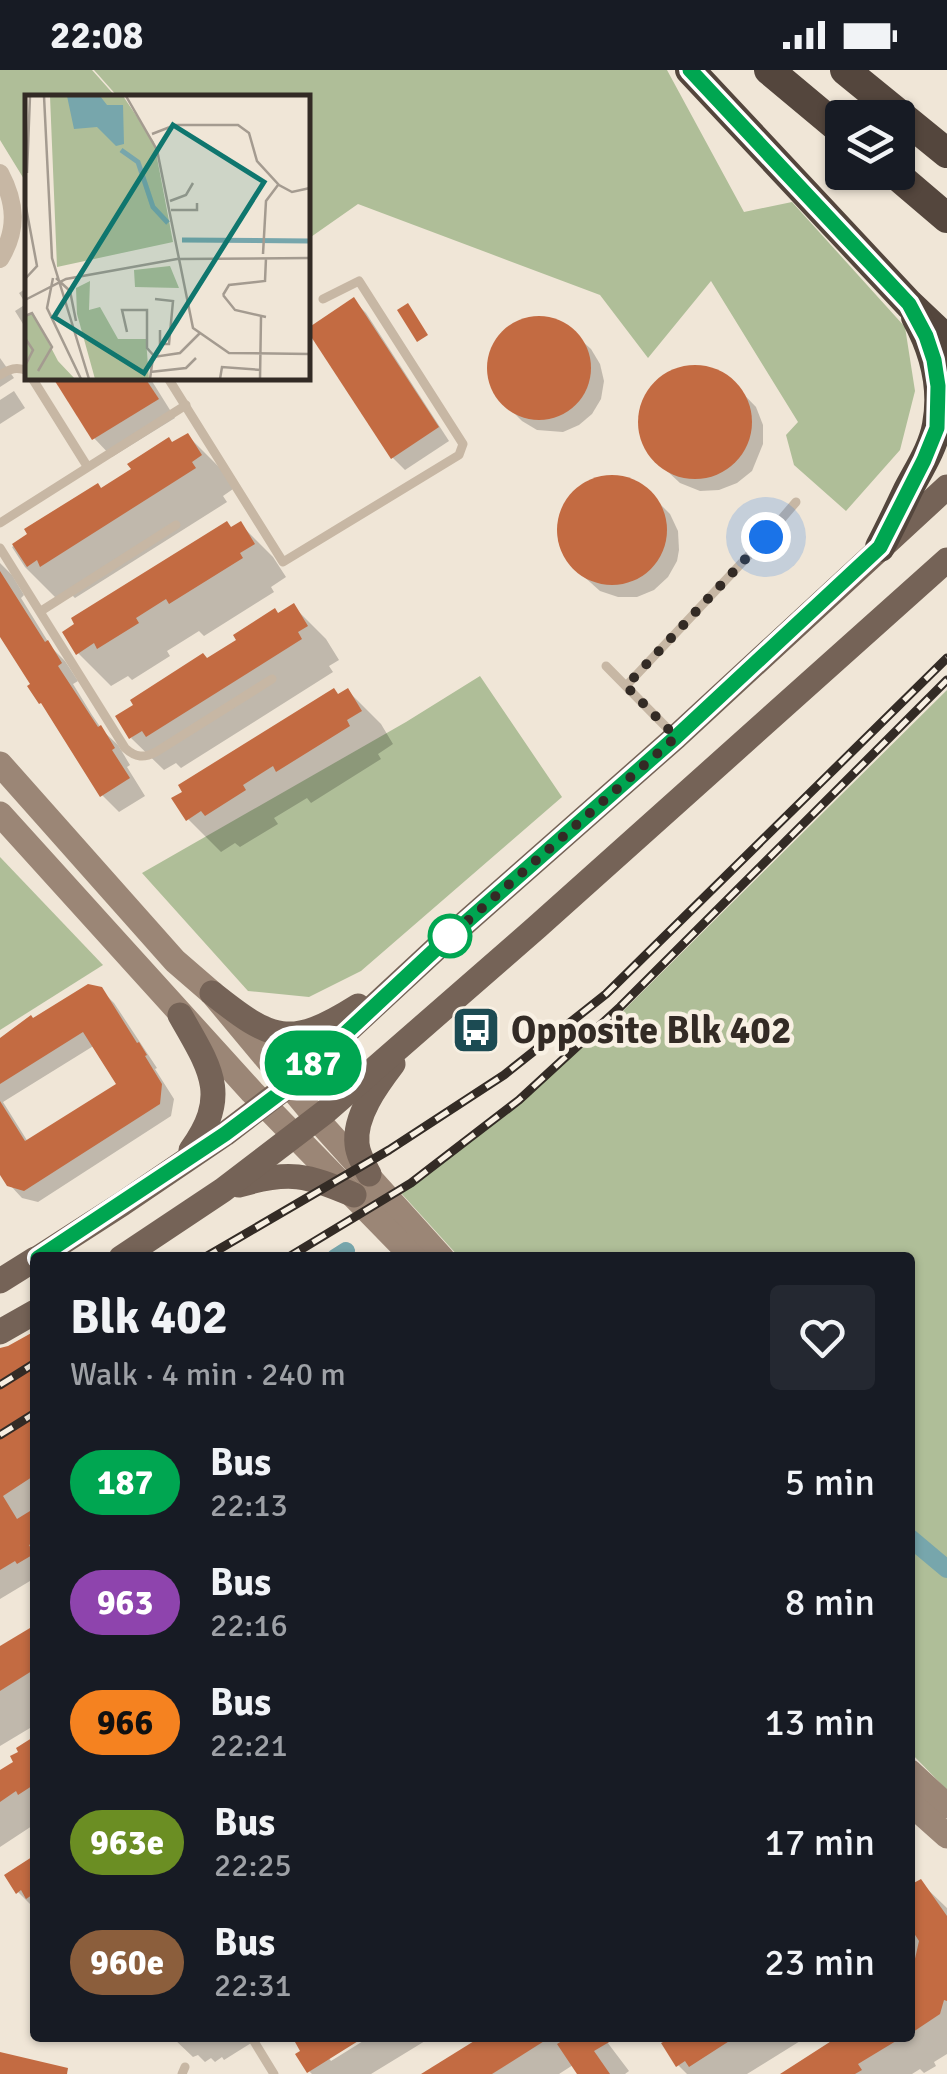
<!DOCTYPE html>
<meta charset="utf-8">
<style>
body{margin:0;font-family:Signika,sans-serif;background:#242831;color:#f1f3f6;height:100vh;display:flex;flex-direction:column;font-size:38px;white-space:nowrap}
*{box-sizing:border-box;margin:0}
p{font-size:32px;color:#9ea1a6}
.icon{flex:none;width:55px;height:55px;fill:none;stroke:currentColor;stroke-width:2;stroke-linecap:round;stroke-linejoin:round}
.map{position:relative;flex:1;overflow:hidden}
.side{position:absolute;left:30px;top:1182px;width:885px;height:790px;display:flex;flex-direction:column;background:#171b24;border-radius:10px;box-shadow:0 2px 8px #0004}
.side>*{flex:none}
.badge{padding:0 20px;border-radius:32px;font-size:35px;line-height:65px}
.buttons{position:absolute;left:825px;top:30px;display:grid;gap:20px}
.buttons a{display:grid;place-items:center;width:90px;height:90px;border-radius:10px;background:#171b24;box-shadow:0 2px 8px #0004;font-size:50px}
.you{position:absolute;width:50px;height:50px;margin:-25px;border:8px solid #fff;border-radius:50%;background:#1a73e8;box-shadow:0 0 0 15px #1a73e833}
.map>.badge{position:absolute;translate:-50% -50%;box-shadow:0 0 0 5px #fff}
.round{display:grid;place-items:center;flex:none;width:105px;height:105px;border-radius:10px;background:#242831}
.summary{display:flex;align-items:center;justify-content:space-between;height:170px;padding:0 40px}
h1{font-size:48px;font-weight:800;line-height:75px}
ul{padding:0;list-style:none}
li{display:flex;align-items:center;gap:30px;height:120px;padding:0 40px}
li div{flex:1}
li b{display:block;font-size:38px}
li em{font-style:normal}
li .badge{min-width:110px;font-weight:700;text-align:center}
.status{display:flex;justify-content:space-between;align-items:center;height:70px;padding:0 50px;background:#171b24;direction:ltr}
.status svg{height:28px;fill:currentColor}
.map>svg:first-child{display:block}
</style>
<div class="status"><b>22:08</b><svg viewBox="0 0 49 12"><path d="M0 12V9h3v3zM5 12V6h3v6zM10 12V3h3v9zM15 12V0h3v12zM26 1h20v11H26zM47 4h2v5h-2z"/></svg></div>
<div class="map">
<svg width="947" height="2004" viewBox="0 0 947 2004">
<rect width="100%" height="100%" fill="#f0e6d7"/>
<g fill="#afbe98">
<polygon points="0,0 92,0 116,27 28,28 27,114 0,70"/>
<polygon points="94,0 667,0 744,142 792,132 905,257 915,321 900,380 846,441 794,395 786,365 798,352 711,211 648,288 600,225 358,134 308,169 308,28 118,27"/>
<polygon points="480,606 562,727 361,901 309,927 248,921 142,803 406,652"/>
<polygon points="947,620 947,1720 910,1682 910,1188 459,1187 401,1123 526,1027 623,941"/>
<polygon points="0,787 103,895 0,960"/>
</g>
<g fill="#0003" fill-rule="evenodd">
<polygon points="28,217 28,262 15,241 26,234 19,223"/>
<polygon points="354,231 366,243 449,371 405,400 392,387"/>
<polygon points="530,249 548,249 564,255 591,279 600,294 604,311 601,329 592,344 579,355 563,362 537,360 522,351 496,325 490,308 490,291 495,274 514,255"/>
<polygon points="0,288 14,308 0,317"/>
<polygon points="693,297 712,300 729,309 756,337 763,355 763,374 752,401 737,413 719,420 700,421 680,413 651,386 642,369 639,350 643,332 654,315 669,304"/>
<polygon points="56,308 150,308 175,348 112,387 94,368"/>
<polygon points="14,321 25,338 0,354 0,330"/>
<polygon points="188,366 221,399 233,419 223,426 227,432 75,528 70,523 58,530 25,497 12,477"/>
<polygon points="608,407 626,409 643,417 670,444 678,461 679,480 677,491 668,507 654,520 637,527 618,527 600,521 572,496 562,480 558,462 561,444 570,427 584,415"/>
<polygon points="240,454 273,487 286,507 271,517 274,522 204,566 199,561 167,581 170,586 132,610 128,606 111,616 78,583"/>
<polygon points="0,493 12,505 24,525 21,528 52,578 65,591 78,611 73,614 92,645 103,661 118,675 130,695 127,697 145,726 119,742 102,725 0,563"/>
<polygon points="293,536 326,569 339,590 329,596 333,602 181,698 176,693 164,700 131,668 279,545"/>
<polygon points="348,621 381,654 393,674 378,684 381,689 311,733 307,728 274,748 278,754 240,777 235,773 221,782 188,749"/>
<path d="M101,920l13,13 43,65 -2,1 19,30 -3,17 -133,86 -16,-4 -13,-14 -9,-14v-129l33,-21zM95,975l25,40 -92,57 -25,-40z"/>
<polygon points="35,1264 35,1508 0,1529 0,1279 9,1279"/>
<polygon points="35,1557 35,1655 0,1676 0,1579"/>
<polygon points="35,1669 35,1754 0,1777 0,1703 17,1692"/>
<polygon points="35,1788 35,1839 18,1822"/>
<polygon points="920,1812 947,1838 947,1984 934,1992 936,1996 924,2003 920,1999 912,2004 786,2004 841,1968 910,1968 910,1922 916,1898 910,1901 910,1818"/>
<polygon points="173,1968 259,1968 224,1990 222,1987 215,1992 211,1988 205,1992 198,1985 193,1987"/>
<polygon points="305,1968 358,1968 328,1987 331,1991 368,1968 430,1968 371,2004 312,2004 309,2001"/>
<polygon points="484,1968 604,1968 629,2001 625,2004 579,2004 573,1995 559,2004 426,2004"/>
<polygon points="675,1968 805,1968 747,2004 687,2004 678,1995 665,1974"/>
</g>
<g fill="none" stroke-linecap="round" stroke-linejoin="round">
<g stroke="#77a6ac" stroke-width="18">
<polyline points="335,1188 346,1181"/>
<polyline points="910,1468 947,1499"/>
</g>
</g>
<g fill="#c36b42">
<polygon points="354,227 439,357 391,389 308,262 308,258"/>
<polygon points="408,233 428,265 417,272 397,240"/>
<circle cx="539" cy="298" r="52"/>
<circle cx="695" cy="352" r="57"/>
<polygon points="53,308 145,308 159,329 92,370"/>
<polygon points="188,363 202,385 192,392 196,398 40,497 37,490 27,497 12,474 27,464 24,459 98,413 101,418 131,399 127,394 169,367 172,372"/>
<circle cx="612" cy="460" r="55"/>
<polygon points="227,451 231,457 241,451 255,474 240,483 243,488 169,534 166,529 136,548 139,553 97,579 94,573 76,585 62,562 74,554 71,548"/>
<polygon points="0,501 45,572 48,570 62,593 58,596 98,657 101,655 115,678 112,680 130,708 100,727 41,633 39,634 27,616 30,614 0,567"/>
<polygon points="294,533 308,556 298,562 302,569 146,667 142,661 129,669 115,646 133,635 130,630 203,583 207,588 236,570 233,565 275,538 278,543"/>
<polygon points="334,618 338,624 348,618 362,641 347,650 350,656 276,702 273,696 243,715 246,720 205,746 201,741 186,751 171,728 182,722 178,715"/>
<polygon points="88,914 102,917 137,973 139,972 147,985 145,986 162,1014 160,1034 24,1121 7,1116 0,1105 0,1031 25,1071 116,1014 83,962 0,1014 0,968 31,945 33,948"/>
<polygon points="35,1261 35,1405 3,1426 17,1449 30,1441 35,1449 35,1472 29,1475 34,1484 17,1494 15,1491 0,1500 0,1278 8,1276"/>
<polygon points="35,1555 35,1599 0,1621 0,1576"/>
<polygon points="35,1666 35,1714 18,1725 16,1721 0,1732 0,1700 13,1692 10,1686 18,1682 16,1678"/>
<polygon points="35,1785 35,1823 26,1829 21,1820 16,1824 4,1805"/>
<polygon points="921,1809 947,1846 947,1931 944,1930 940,1944 910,1964 910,1911 919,1871 910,1857 910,1815"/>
<polygon points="302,1968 363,1968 307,2003 295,1984 300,1981 295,1972"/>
<polygon points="479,1968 549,1968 492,2004 421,2004"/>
<polygon points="567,1968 616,1968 594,1981 610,2004 577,2004 557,1974"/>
<polygon points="671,1968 734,1968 689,1997 685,1991 676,1997 661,1973"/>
<polygon points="836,1968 901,1968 858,1994 862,2000 855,2004 780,2004"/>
<polygon points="0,1982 68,1998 67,2004 0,2004"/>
</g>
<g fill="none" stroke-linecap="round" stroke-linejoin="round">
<g stroke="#c7b7a4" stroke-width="9">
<path d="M0,305c10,-6 16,-9 28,-4"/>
<polyline points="32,308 87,396"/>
<polyline points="168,308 283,492 459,385 463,374 359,211 323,229"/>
<polyline points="0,453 186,335"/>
<path d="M0,478l125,200c11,10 19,10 31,4l116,-73"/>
<polyline points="41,541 176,455"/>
<polyline points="606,596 674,665"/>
<polyline points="626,616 766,467 796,432"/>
<polyline points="252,1968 274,2004"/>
<polyline points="182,2004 185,1997"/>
</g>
<path stroke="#c7b7a4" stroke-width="18" d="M0,103c16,30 18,57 0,86"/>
<g stroke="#9b8676" stroke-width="25">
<polyline points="0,694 175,891 212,923 324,1057 442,1188"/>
<polyline points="0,744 252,1022 414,1188"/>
<polyline points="910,1702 947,1736"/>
<polyline points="910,1733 947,1766"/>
</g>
<g stroke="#756357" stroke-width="25">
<path d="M212,923c60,48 78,56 146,13"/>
<path d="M180,945c30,53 51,80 11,135"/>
<path d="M369,1104c-5,-9 -11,-19 -12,-30 -3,-28 20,-59 36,-80"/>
<path d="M239,1115c51,-15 67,-10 115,10"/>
<polyline points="38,1188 122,1134 225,1064 289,1015 439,876 676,667 947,417"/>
<polyline points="121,1188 223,1120 325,1042 537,857 947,490"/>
<polyline points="0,1211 35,1189"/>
<polyline points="0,1262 35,1242"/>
</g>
<g stroke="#54463d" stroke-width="30">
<polyline points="690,0 909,234 947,270"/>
<polyline points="769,0 842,61"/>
<polyline points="845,0 947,83"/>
<polyline points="893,102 947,148"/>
<path d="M880,477c10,-19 19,-38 28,-57 11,-21 25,-42 29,-65 7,-37 -3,-75 -21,-108"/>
</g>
<g stroke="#332b25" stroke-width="9">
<g id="rail">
<polyline points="204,1188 389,1080 504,1005 606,924 947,588"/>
<polyline points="287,1188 411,1113 519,1030 620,937 947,610"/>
<polyline points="0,1315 35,1293"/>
<polyline points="0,1365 35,1343"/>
</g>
</g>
<use href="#rail" stroke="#f8f0e3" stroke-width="5" stroke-dasharray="15" stroke-linecap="butt"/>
</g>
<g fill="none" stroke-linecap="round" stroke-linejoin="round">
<g stroke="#fff" stroke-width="22">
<polyline id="line" points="38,1188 225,1064 289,1016 439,876 676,667 880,477 924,390 937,358 938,316 934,290 926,266 909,234 690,0"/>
</g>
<use href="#line" stroke="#00a651" stroke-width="15"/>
<polyline stroke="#332b25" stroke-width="10" stroke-dasharray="0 18" points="450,866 439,876 676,667 626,616 766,467"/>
</g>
<defs>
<g id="bus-square" transform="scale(2.5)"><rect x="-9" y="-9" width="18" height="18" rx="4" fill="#1c4b53" stroke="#f8f0e3"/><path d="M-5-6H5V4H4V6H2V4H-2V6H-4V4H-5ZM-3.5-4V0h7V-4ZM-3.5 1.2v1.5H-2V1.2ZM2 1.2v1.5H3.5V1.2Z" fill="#fff"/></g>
</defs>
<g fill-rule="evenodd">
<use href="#bus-square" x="476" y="960"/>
</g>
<circle fill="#fff" stroke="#00a651" stroke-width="5" cx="450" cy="866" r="20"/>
<g text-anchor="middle" stroke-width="9" stroke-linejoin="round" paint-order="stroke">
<g font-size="38" font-weight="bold" fill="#332b25" stroke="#f8f0e3" text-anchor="start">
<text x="511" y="973">Opposite Blk 402</text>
</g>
</g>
<g transform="translate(25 25)">
<rect width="285" height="285" fill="#f0e6d7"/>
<path d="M25,1h73l31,46 19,100 -116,25zM145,171l9,22 -44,-1 -1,-17zM65,186l-1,29 11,-3 18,32h28l3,40h-54l-18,-65 -1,-26zM8,218l25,48 17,18h-50v-64z" fill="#afbe98"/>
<path d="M42,1h33l7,9h16l1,39 -8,2 -19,-19 -23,2z" fill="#77a6ac"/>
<path fill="none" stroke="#77a6ac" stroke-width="5" d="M96,55l17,12 15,45 15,16M157,145l128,1"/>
<path fill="none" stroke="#a49b90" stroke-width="2.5" d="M19,1l8,162 37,121M101,1l31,54 36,178 36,25 81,1M127,39l23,-9h63l11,8 8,28 22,24 13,7 18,-4M2,78l3,-77M145,106l16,-6 7,-12M0,107l12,64 -12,13M146,115h26v-7M238,159l3,-53 12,-16M28,183l-6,30 34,71M31,183l14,13 6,30M198,200l6,-10 36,-4 1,-23M198,200l12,15 31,7M130,204l18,2 -4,43h-9v-14M0,205l41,-21 111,-20 133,-1M0,221l7,-3 20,34 -14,24M102,237l-5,-22h25v38l8,9M0,243l8,12 -8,16M125,277l36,-4 10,-10M125,284l3,-22 27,-4 20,-20M195,284l2,-12 39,3M235,284l1,-62"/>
<path fill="#0f766e" fill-opacity="0.15" stroke="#0f766e" stroke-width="5" d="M148,30l91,57 -120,191 -90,-56z"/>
<rect width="285" height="285" fill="none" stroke="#332b25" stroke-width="5"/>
</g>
</svg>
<div class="buttons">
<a><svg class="icon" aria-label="layers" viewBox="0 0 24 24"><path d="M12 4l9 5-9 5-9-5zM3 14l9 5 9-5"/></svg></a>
</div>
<div class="you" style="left:766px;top:467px"></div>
<b class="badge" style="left:313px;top:993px;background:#00a651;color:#fff">187</b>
<section class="side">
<div class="summary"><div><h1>Blk 402</h1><p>Walk · 4 min · 240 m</p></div><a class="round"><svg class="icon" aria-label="heart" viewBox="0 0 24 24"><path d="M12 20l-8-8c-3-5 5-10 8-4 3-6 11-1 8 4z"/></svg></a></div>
<ul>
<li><span class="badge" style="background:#00a651;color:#fff">187</span><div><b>Bus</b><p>22:13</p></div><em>5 min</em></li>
<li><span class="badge" style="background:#8e44ad;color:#fff">963</span><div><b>Bus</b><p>22:16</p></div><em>8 min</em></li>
<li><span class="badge" style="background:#f58220;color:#111">966</span><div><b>Bus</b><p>22:21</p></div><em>13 min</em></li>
<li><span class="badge" style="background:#6b8e23;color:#fff">963e</span><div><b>Bus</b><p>22:25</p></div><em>17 min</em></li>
<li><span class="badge" style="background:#8b5e3c;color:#fff">960e</span><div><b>Bus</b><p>22:31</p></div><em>23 min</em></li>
</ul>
</section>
</div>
